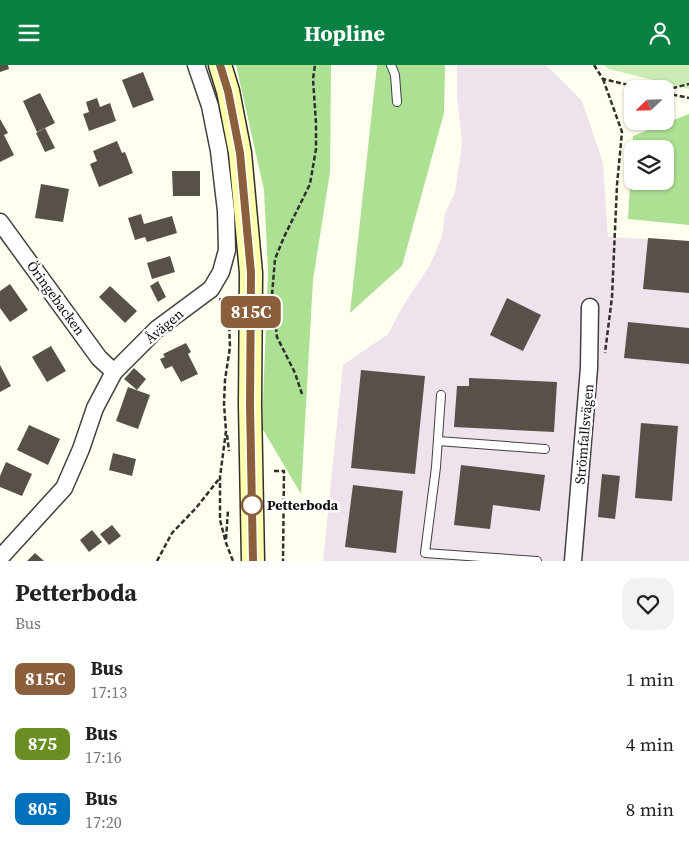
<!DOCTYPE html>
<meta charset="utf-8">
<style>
body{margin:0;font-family:"Source Serif 4",serif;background:#f2f2f2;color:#222;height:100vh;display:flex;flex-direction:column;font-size:19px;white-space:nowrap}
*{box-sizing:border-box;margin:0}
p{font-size:16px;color:#767676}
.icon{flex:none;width:28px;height:28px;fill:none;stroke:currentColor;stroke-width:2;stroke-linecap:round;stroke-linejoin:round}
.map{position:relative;height:496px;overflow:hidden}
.sheet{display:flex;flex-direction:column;background:#fff;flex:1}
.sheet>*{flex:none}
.badge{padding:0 10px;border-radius:8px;font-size:18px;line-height:32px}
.needle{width:32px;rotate:247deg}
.controls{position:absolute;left:624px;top:15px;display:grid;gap:10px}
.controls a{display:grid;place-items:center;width:50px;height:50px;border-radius:10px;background:#fff;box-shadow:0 1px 4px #0004;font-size:25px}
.map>.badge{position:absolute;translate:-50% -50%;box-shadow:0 0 0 2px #fff}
.round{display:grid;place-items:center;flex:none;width:52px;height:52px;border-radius:15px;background:#f2f2f2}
.summary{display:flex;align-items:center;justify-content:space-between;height:85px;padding:0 15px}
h1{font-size:24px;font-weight:700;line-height:38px}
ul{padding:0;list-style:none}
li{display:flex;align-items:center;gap:15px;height:65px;padding:0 15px}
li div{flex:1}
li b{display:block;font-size:19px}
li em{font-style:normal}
li .badge{min-width:55px;font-weight:700;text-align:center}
header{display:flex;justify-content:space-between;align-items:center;height:65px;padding:0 15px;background:#0b8043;color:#fff;font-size:22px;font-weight:700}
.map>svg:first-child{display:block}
</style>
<header><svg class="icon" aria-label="menu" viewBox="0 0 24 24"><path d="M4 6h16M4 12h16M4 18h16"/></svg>Hopline<svg class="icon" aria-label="person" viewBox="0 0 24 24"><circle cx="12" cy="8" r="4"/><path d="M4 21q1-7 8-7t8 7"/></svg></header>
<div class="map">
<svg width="689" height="496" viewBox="0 0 689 496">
<rect width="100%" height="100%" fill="#fffeef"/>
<polygon fill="#eee2ed" points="457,0 546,0 582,36 603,98 608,172 689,176 689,496 323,496 343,300 388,269 404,239 430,200 442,172 445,149 455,127 462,79 457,31"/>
<polygon fill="#cbedb5" points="604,0 689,0 689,24 609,4"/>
<g fill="#ace093" fill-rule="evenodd">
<polygon points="236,0 331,0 330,107 313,215 301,429 262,363 268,205 264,125"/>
<polygon points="377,0 445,0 444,48 402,201 350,248"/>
<path d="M689,49v111l-61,-6 5,-83zM632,84h33v32h-33z"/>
</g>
<g fill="#585149">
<polygon points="0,0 8,0 9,4 0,7"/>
<polygon points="143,7 154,35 133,43 122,15"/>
<polygon points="40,28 55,58 37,67 23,36"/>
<polygon points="97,33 100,42 110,38 116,56 89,66 83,49 89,47 86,37"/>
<polygon points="0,54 8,68 4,70 14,90 0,97"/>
<polygon points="45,63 55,83 45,87 36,68"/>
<polygon points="117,76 122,88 125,87 133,108 99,122 90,99 97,96 93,86"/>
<polygon points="172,106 200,106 200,131 173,131"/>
<polygon points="41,119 69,124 63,157 35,153"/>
<polygon points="141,149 144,159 172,151 177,168 147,177 145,172 135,175 128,153"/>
<polygon points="648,173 689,176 689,228 643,224"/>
<polygon points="170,191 175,207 152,214 147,198"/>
<polygon points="158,216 166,232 158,237 150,221"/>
<polygon points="10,219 28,245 10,257 0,243 0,226"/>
<polygon points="110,221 137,246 125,258 99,232"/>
<polygon points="507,233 541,250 523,286 490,270"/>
<polygon points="628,257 689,263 689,299 624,293"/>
<polygon points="186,278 191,287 188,289 198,309 181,317 172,301 165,304 160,294 165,292 163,289"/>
<polygon points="51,281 66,306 47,317 32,292"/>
<polygon points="0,300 11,321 0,327"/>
<polygon points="134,303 146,314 137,325 124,314"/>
<polygon points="361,305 425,311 415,409 351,403"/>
<polygon points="469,313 557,317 554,367 454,362 457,321 469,321"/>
<polygon points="128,322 150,330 138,364 116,356"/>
<polygon points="641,358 678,361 672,436 635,433"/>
<polygon points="29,360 60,374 48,400 17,385"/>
<polygon points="113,388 136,394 132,411 109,405"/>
<polygon points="6,397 32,409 22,431 0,422 0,411"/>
<polygon points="461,400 545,410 540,446 493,440 490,464 454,460"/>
<polygon points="602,409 620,411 615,454 598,452"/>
<polygon points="353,420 403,426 396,488 345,482"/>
<polygon points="112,460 121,471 109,480 100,469"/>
<polygon points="92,465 102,477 89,487 80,475"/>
<polygon points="35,488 44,496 27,496"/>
</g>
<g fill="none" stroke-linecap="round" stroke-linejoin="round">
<g stroke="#414141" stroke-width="10">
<g id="lane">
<polyline points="391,0 395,10 397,37"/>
<polyline points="441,330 436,402 425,488 537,496"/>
<polyline points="438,376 545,384"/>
</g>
</g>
<g stroke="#414141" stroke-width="19">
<g id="street">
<polyline points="0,157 99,293 114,307"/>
<polyline points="0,493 64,423 81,384 95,343 114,307 157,264 211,224 221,207 227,185 226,146 219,86 210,41 196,0"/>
<polyline points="573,496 589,303 590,242"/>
</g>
</g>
<g stroke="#303030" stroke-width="25">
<polyline id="secondary" points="220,0 228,26 240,88 251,208 250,340 253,496"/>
</g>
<g stroke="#303030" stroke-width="2.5" stroke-dasharray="5 2.5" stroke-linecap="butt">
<polyline points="594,0 603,14 646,24"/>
<polyline points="603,14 622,67 617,120 612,232 605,288"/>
<polyline points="665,25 689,19"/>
<polyline points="665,28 689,33"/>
<polyline points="220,233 229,256 230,282 225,315 224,339 226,366 220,412 220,455 226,478 233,496"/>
<polyline points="302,329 295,308 277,272 272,230 275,194 284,172 310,119 316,84 316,58 313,14 315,0"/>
<polyline points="227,370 229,386"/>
<polyline points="274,406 284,406 283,496"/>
<polyline points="226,474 228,445"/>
<polyline points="157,496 172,468 196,443 219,414"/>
</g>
<use href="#lane" stroke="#fff" stroke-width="8"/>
<use href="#street" stroke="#fff" stroke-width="16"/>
<use href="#secondary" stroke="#feffaa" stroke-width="22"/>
</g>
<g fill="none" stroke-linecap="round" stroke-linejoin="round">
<g stroke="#fff" stroke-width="11">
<polyline id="line" points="220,0 228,26 240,88 251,208 250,340 253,496"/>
</g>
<use href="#line" stroke="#8b5e3c" stroke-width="8"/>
</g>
<circle fill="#fff" stroke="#8b5e3c" stroke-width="2.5" cx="252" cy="440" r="10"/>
<g text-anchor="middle" stroke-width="5" stroke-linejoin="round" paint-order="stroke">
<g font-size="14" fill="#0e0e0e" stroke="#fff">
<text transform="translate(56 233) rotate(54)" y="5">Öringebacken</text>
<text transform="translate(164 261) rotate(-40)" y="5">Åvägen</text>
<text transform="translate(584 369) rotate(-85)" y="5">Strömfallsvägen</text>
</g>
<g font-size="14" font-weight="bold" fill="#0e0e0e" stroke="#fff" text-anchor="start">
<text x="267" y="445">Petterboda</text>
</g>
</g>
</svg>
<div class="controls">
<a><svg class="needle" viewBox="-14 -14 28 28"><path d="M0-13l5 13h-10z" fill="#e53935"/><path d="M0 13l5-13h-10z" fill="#767676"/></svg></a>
<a><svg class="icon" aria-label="layers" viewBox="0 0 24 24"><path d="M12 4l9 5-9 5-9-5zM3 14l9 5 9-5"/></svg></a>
</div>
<b class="badge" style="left:251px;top:247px;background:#8b5e3c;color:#fff">815C</b>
</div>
<section class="sheet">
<div class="summary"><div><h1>Petterboda</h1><p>Bus</p></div><a class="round"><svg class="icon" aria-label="heart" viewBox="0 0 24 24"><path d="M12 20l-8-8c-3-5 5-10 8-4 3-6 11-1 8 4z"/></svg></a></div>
<ul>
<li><span class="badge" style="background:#8b5e3c;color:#fff">815C</span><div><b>Bus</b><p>17:13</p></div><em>1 min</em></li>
<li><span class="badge" style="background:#6b8e23;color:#fff">875</span><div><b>Bus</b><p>17:16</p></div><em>4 min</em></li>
<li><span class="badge" style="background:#0072bc;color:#fff">805</span><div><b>Bus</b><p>17:20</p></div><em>8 min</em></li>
</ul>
</section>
